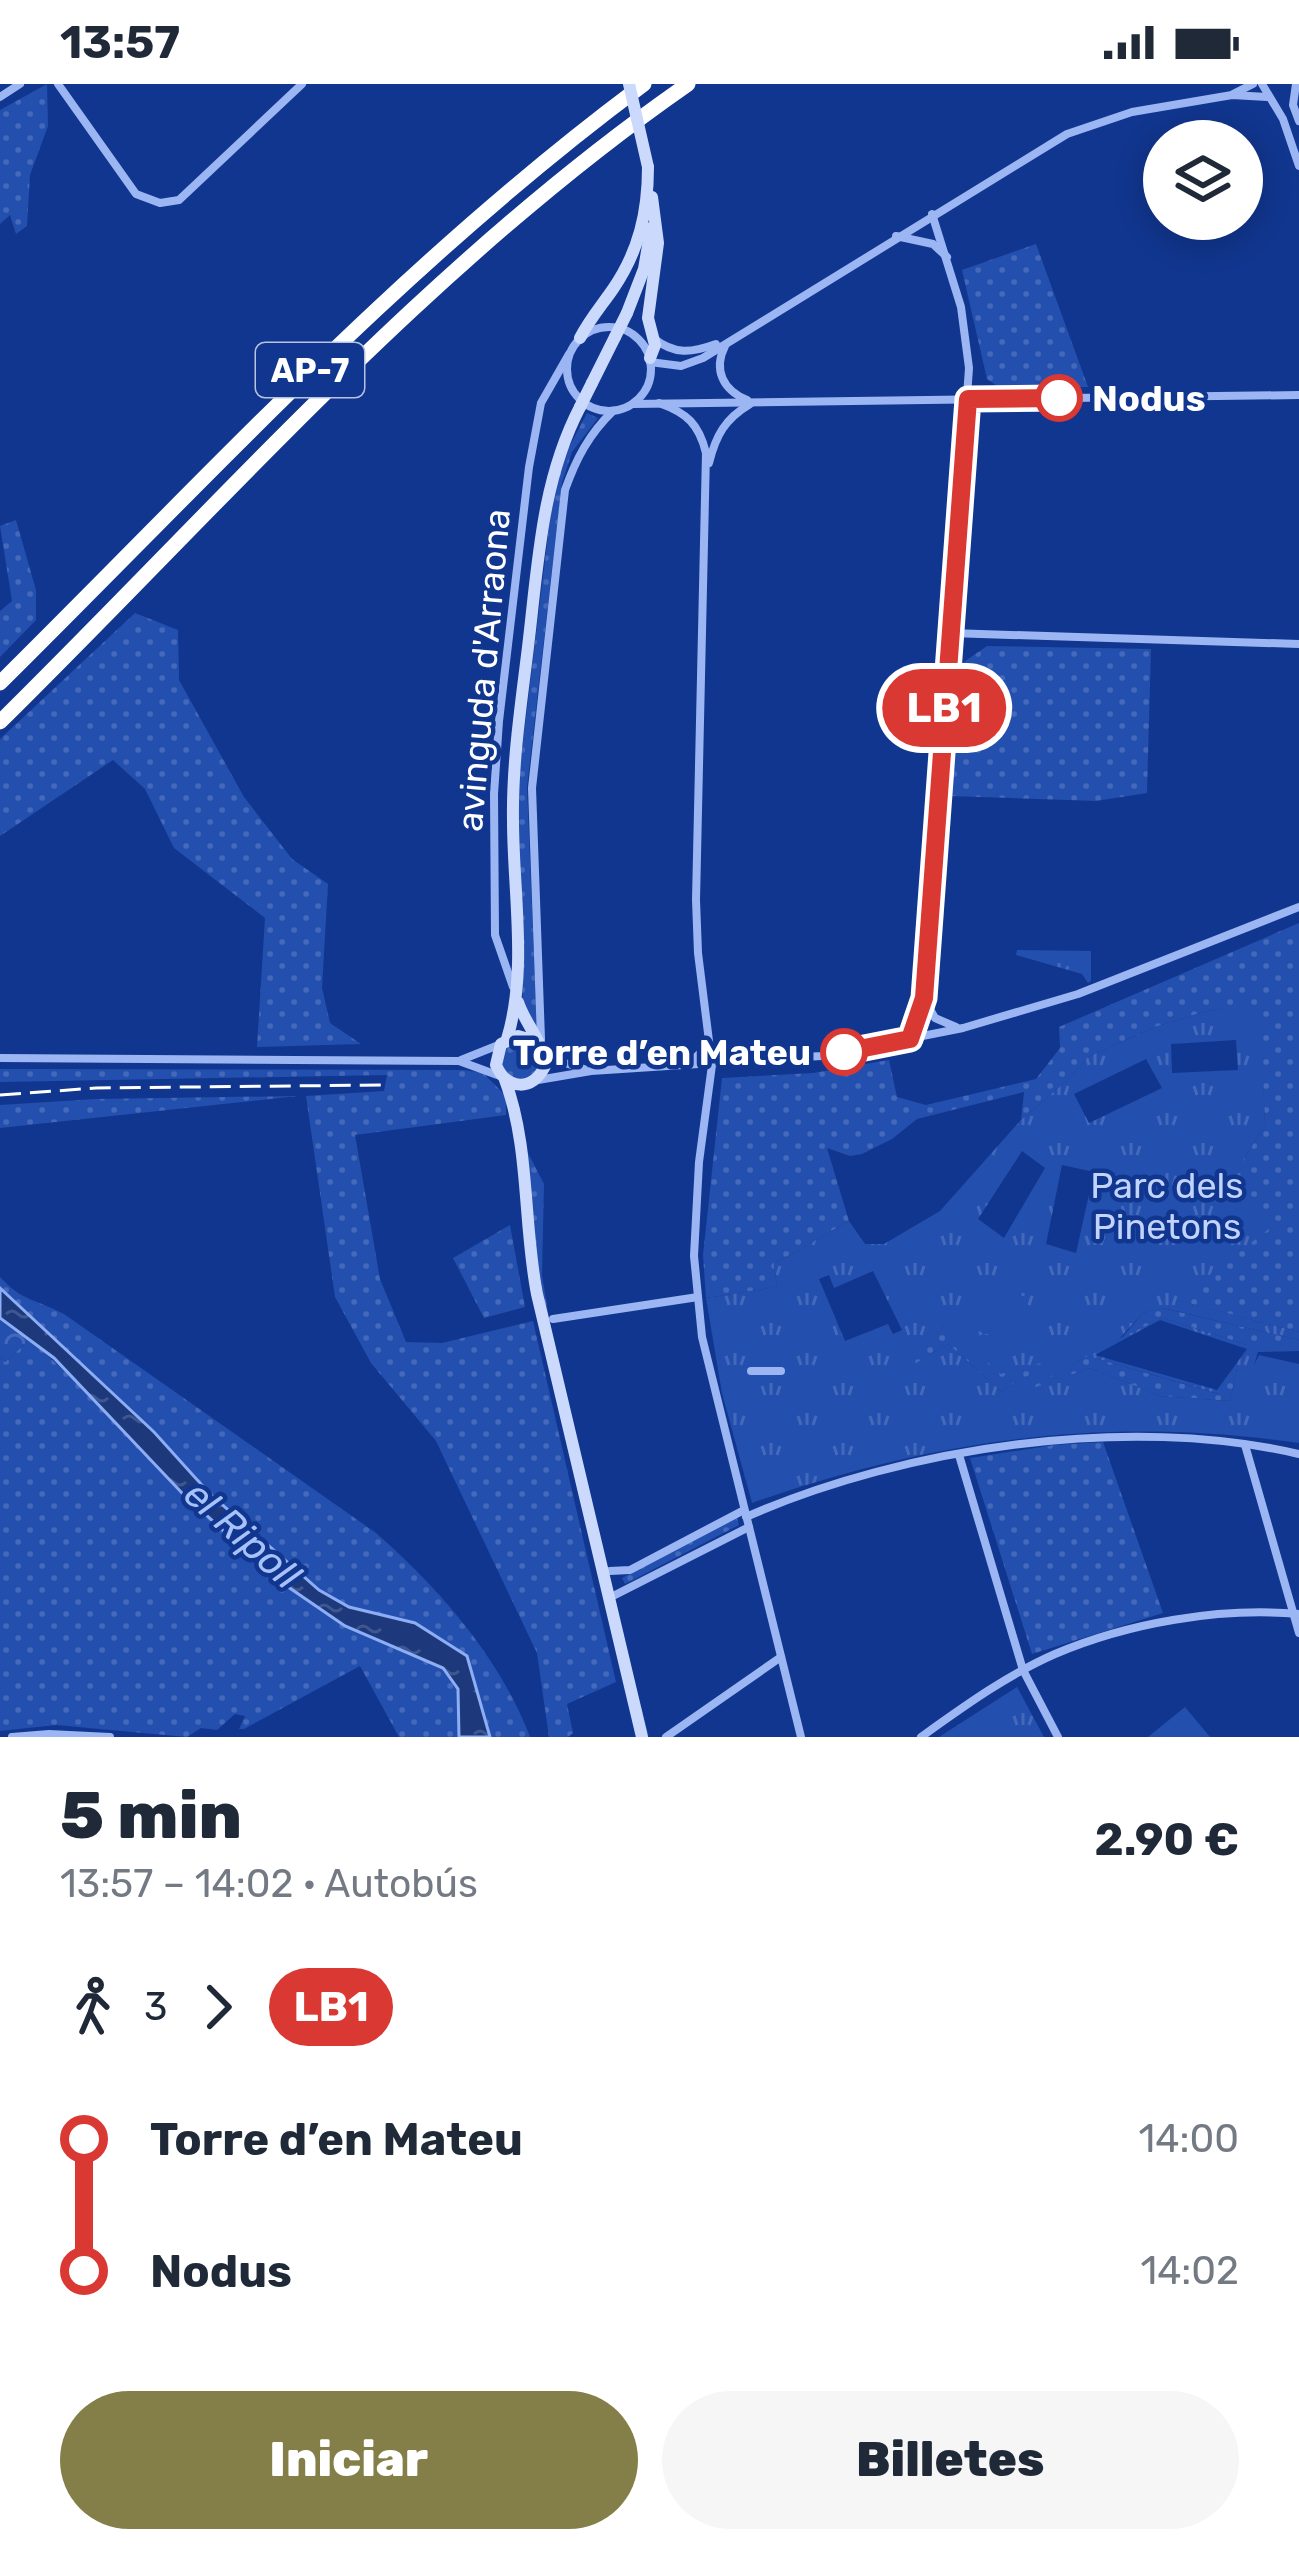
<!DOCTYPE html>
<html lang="es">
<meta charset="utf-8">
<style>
body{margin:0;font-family:Rubik,sans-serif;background:#f6f6f7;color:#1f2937;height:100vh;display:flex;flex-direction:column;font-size:45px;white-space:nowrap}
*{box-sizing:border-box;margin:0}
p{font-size:39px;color:#747a83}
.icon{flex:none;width:66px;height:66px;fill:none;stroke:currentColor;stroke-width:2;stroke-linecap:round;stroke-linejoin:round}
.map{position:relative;height:1653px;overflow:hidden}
.side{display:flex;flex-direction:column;background:#fff;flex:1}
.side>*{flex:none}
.badge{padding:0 24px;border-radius:39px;font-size:42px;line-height:78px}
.fabs{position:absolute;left:1143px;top:36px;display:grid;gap:24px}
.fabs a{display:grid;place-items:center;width:120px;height:120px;border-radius:50%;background:#fff;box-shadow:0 6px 30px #0003;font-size:60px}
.map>.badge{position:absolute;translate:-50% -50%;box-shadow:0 0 0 6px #fff}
.legs{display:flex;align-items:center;gap:18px;height:132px;padding:0 60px;font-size:39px}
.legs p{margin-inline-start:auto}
.overview{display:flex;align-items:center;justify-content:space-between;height:204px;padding:0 60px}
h1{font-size:66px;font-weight:800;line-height:90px}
.primary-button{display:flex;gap:24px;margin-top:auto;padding:24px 60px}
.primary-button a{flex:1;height:138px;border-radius:72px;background:#847e48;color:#fff;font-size:48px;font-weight:800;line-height:138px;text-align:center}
.primary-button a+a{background:#f6f6f7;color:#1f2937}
ul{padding:0 60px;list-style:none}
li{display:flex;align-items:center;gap:42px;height:132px;font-size:45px}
li i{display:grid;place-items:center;width:18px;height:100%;margin:0 15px;background:currentColor}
li i::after{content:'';width:30px;height:30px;margin:-15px;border:9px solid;border-radius:50%;background:#fff}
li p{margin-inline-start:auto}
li:first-child i{background:linear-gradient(#0000 50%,currentColor 0)}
li:last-child i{background:linear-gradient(currentColor 50%,#0000 0)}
.status{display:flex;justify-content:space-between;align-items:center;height:84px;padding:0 60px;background:#fff;direction:ltr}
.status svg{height:33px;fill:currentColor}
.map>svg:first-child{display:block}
</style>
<div class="status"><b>13:57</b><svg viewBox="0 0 49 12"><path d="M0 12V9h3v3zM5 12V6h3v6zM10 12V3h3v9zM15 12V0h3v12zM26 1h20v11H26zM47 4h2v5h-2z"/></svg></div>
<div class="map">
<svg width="1299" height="1653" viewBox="0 0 1299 1653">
<defs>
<pattern id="grass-dots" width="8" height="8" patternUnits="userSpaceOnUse" patternTransform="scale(3)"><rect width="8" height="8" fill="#234fae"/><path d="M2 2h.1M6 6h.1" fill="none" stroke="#4469ba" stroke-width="1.8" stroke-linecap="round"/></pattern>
<pattern id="forest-crowns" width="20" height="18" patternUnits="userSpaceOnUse" patternTransform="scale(3)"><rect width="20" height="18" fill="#234fae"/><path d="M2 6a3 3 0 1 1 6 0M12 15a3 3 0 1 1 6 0" fill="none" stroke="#4469ba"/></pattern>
<pattern id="park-tufts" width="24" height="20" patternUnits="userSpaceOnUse" patternTransform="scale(3)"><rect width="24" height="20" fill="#234fae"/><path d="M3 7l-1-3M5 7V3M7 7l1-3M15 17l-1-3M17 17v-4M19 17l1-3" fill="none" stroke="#4469ba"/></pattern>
<pattern id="water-ripples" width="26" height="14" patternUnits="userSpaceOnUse" patternTransform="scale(3)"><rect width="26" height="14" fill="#1d397c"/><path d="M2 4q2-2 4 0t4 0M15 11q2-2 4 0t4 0" fill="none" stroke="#3f5790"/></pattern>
</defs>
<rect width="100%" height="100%" fill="#11368f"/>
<g fill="url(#grass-dots)">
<polygon points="47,0 48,42 30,91 27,142 16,150 10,131 0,140 0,26"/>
<polygon points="1036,160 1088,303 1000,304 987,295 962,186"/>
<polygon points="587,329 598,334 572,368 562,399 527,703 537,950 523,921 517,707 553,410 565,371"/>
<polygon points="16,436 36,506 36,536 0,573 0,527 12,517 0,442"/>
<polygon points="135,529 178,546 179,596 244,713 292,775 328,800 322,904 330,939 361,960 257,963 265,834 174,764 145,705 113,676 0,752 0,655"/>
<polygon points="987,562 1151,565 1147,709 1096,717 950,712 958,582"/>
<polygon points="1299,839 1299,1248 1176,1216 1243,1102 1243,1076 1265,1041 1259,922 1207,927 1155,943 1088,973 1071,993 1021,1036 1024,1008 917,1035 892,1055 862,1070 850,1072 827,1064 849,1137 774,1180 777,1203 706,1214 703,1171 722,994 813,989 889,976 897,1013 926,1021 1036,995 1060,964 1059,943"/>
<polygon points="521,957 534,963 541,976 533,995 508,996 499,972 507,961"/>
<polygon points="0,985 464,986 483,989 506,1012 506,1031 355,1051 380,1195 406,1258 442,1259 533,1237 616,1598 567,1620 573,1649 568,1653 549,1653 537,1569 436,1357 371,1279 335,1213 306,1012 384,1007 387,991 0,998"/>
<polygon points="298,1012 0,1044 0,1021 96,1015"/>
<path d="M527,1067l17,33 -2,91 7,43 67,293 33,126c-25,-53 -37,-137 -51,-196 -29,-129 -66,-257 -71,-390z"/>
<polygon points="510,1141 525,1223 484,1234 453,1174"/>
<path d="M0,1193c23,25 36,22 64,37l312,219c63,55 124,125 154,204h-40l-23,-81 -52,-33 -66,-16 -30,-17 -110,-97 -55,-61 -154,-144z"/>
<polygon points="1162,1224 1299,1256 1299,1261 1247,1261 1163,1234 1120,1256 1143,1229"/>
<polygon points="944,1241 1066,1271 1001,1307 948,1260 902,1288"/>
<polygon points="30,1255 107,1327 182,1409 345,1542 443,1583 458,1605 459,1653 399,1653 360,1582 244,1645 239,1645 245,1632 235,1630 217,1646 201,1644 187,1653 56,1641 0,1647 0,1273 5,1278"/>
<polygon points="1088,1272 1218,1310 1238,1280 1230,1317 1160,1312 1090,1284 1011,1313"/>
<polygon points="1103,1358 1163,1529 1032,1570 970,1374 1054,1361"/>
<polygon points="737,1434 739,1441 625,1500 622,1494"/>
</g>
<polygon fill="url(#forest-crowns)" points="0,1235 30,1255 5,1278 0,1273"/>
<g fill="url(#park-tufts)" fill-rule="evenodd">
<polygon points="1017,866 1091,867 1091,897 1088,899 1082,890 1016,871"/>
<path d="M1260,921l5,120 -22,35v26l31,39 -97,75 122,32v8l-136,-32 -20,5 -23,25 43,-20 84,27h52v6l-41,1 -4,13 5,-10 40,9v79c-192,-28 -365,-4 -547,60l-30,-110 -16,-95 71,-11 -3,-23 75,-43 16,23h19l56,-33 81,-91 50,-43 17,-20 67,-30 52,-16zM1236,956l2,30 -66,3 -1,-29zM1146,975l16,29 -73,35 -15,-29zM1022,1067l23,17 -41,70 -26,-19zM1062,1081l32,7 -18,81 -30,-9zM873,1187l29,59 -9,4 -5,-10 -43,17 -26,-62 10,-4 5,13zM1160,1236l87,29 -30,41 -122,-35zM944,1241l57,49 58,-16 -58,33 -53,-47 -42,25zM1088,1272l131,38 18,-26 -7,33 -70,-5 -70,-28 -68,24z"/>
<polygon points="1017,1603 1044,1653 939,1653"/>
</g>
<g fill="#234fae">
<polygon points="989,1193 1010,1200 1009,1209 1027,1213 1024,1264 993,1261 993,1252 972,1245"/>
<polygon points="1185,1623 1210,1653 1148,1653"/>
</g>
<polygon fill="url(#water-ripples)" stroke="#8daef5" stroke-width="3" points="0,1204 154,1348 209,1409 319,1506 349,1523 415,1539 467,1572 490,1653 459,1653 458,1605 443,1584 345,1542 278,1496 182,1409 54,1274 0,1234"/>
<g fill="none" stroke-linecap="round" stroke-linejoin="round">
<g stroke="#9bb6f2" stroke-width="8">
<polyline points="58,0 136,110 160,119 179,116 302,0"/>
<polyline points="1262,0 1283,35 1299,82"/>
<polyline points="1296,0 1293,21 1299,37"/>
<polyline points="1233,10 1253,0"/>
<polyline points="0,13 20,0"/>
<polyline points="896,152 933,160 947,173"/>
<circle cx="609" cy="285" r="42"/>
<path d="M653,254c22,17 38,15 63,6"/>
<path d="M725,262c-12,24 -2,44 22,54"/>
<polyline points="650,278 681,282 703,274 1067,50 1132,28 1232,11 1267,13"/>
<path d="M659,319c28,10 40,21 47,50l-10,447 2,53 14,112 -13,97 -5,94 8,81 99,400"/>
<polyline points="633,320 1299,311"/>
<path d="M709,379c7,-28 16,-44 41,-59"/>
<polyline points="950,549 1299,560"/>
<polyline points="513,903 495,851 494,710 499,637 529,383 541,319 569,270"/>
<polyline points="924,915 935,934 956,943"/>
<path d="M541,955l-9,-251 33,-298c11,-31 24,-56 48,-79"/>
<polyline points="910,955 924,914 969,284 961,223 932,130"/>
<polyline points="544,966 562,978 584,985"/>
<polyline points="0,974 459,977 500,992"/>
<polyline points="461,976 501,960"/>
<polyline points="689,980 706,963 708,954"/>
<polyline points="538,996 591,987 821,972 963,944 1078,910 1299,823"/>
<polyline points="553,1235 698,1213"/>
<polyline points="751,1287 781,1287"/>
<polyline points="1245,1361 1299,1549"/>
<polyline points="959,1371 1023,1586 1058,1653"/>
<path d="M746,1433c159,-70 383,-103 553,-63"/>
<polyline points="610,1487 630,1486 744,1426"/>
<polyline points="615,1511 749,1443"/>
<polyline points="12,1653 49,1650 110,1653"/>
<polyline points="666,1653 781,1573"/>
<path d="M921,1653c42,-30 86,-62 134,-83 73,-31 164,-47 244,-40"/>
</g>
<g stroke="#cad9fc" stroke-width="12">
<polyline points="627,229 644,185 651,144"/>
<path d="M580,254c9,-18 22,-33 33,-49 26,-38 35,-77 35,-122"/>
<polyline points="650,274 655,261 648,234 658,159 652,113"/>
<polyline points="592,299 615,253"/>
<path d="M518,918c7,22 27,42 27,64 -12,25 -38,25 -49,-1l5,-21 17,-8 18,5"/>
<path d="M507,955c21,-68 6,-148 6,-218 -1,-58 8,-116 15,-174 10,-82 13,-165 52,-240"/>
<path d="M505,996c25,67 18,143 32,214l105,443"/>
</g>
<g stroke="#fff" stroke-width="15">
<path d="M0,599c211,-209 404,-421 644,-599"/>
<path d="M0,638c222,-219 429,-458 688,-638"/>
</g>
<polyline stroke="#fff" stroke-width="3" stroke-dasharray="21 9" stroke-linecap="butt" points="0,1011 96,1004 383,1001"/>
<g stroke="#cad9fc" stroke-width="12">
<polyline points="629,0 648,83"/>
<polyline points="615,253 627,229"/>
<polyline points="580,323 592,299"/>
</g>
</g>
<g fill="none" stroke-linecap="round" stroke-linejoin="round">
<g stroke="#fff" stroke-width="27">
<polyline id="line-1" points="844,968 910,955 924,914 968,315 1059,314"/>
</g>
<use href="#line-1" stroke="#da3832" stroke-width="18"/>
</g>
<g fill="#fff" stroke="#da3832" stroke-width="6">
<circle cx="1059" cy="314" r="21"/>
<circle cx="844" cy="968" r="21"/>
</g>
<g text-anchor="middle" stroke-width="9" stroke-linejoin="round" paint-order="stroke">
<rect fill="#11368f" stroke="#b8c3dd" stroke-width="3" x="256" y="259" width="108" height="54" rx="9"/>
<g font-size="33" font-weight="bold" fill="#fff">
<text x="310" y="298">AP-7</text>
</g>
<g font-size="36" font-weight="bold" fill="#fff" stroke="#11368f" text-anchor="start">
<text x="1092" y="327">Nodus</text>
<text x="811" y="981" text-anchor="end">Torre d’en Mateu</text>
</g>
<g font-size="36" fill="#fff" stroke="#11368f">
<text transform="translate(483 586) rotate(-85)" y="13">avinguda d'Arraona</text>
</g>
<g font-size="36" fill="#c2d4fd" stroke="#11368f">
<text x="1167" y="1114">Parc dels<tspan x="1167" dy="41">Pinetons</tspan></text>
</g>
<g font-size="39" font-style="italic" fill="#a7c1f9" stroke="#11368f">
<text transform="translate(243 1450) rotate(42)" y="14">el Ripoll</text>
</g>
</g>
</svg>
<div class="fabs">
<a><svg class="icon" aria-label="layers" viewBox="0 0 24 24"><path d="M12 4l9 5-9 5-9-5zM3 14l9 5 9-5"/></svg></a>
</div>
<b class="badge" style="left:944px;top:624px;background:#da3832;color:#fff">LB1</b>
</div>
<section class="side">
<div class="overview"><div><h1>5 min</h1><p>13:57 – 14:02 · Autobús</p></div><b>2.90 €</b></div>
<div class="legs"><svg class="icon" aria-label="walk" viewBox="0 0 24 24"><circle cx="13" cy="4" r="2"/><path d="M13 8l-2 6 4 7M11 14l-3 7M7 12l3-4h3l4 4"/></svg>3<svg class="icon" aria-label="forward" viewBox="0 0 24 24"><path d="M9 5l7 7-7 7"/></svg><b class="badge" style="background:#da3832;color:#fff">LB1</b></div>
<ul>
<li><i style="color:#da3832"></i><b>Torre d’en Mateu</b><p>14:00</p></li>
<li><i style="color:#da3832"></i><b>Nodus</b><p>14:02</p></li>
</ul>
<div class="primary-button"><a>Iniciar</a><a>Billetes</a></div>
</section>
